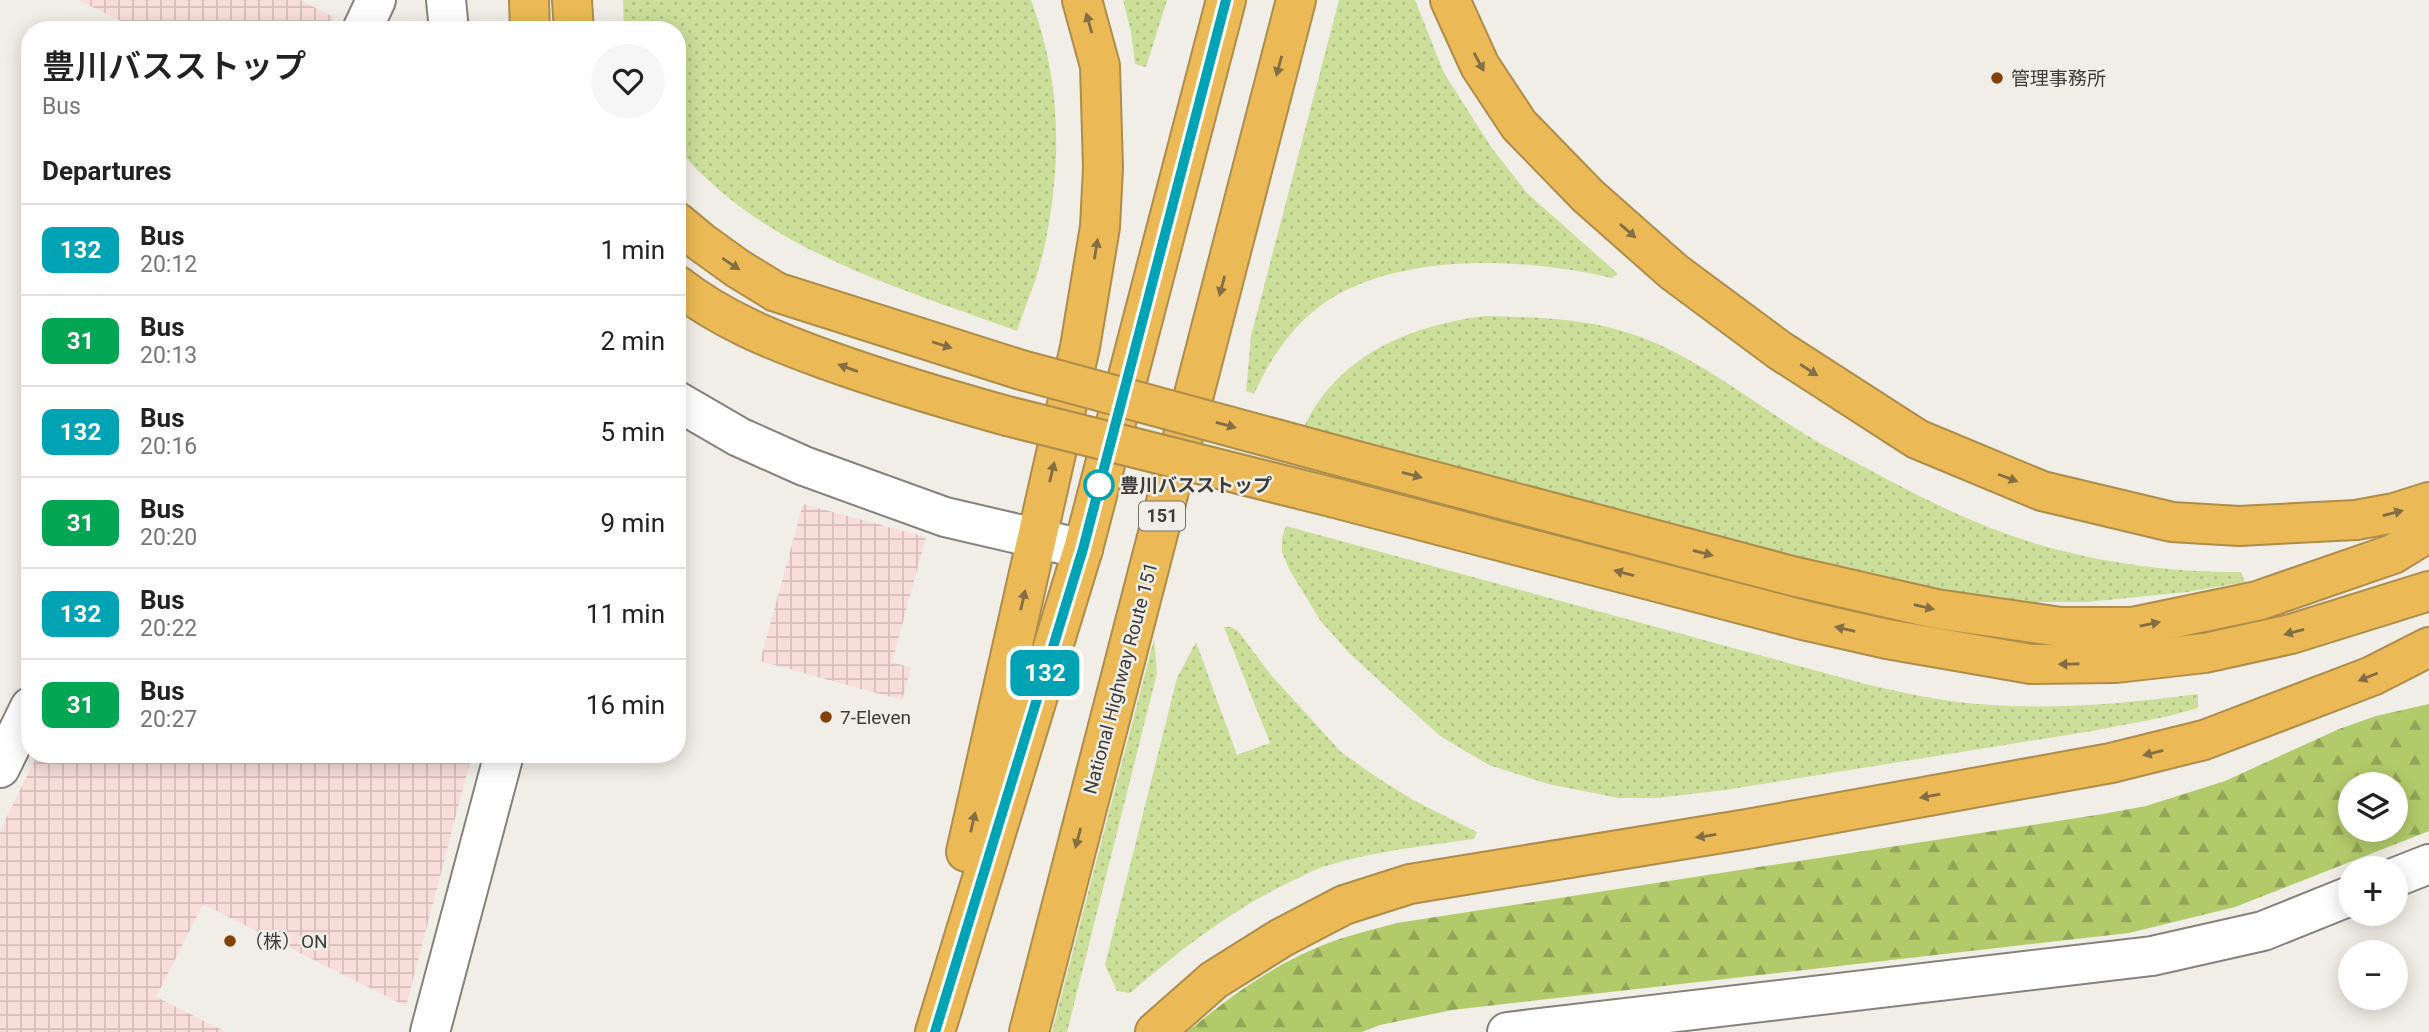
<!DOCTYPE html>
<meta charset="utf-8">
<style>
body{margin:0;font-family:Roboto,"Noto Sans JP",sans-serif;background:#f6f6f6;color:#222;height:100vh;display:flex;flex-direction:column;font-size:26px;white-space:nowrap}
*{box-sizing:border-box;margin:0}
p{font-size:23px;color:#767676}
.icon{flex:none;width:38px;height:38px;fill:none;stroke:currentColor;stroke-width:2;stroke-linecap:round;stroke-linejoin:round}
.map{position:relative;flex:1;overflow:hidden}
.details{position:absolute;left:21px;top:21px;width:665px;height:742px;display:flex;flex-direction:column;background:#fff;border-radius:28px;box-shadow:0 4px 18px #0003}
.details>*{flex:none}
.badge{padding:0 14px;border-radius:10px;font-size:24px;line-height:46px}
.buttons{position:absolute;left:2338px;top:772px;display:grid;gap:14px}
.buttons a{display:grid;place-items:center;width:70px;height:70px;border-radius:50%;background:#fff;box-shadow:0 4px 18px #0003;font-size:35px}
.map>.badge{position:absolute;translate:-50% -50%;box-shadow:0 0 0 4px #fff}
h2{padding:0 21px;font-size:26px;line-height:63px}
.round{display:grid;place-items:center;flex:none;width:74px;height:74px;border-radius:37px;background:#f6f6f6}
.overview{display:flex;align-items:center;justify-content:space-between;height:119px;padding:0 21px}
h1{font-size:33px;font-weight:600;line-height:52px}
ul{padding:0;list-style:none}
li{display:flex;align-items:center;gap:21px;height:91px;padding:0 21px;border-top:2px solid #e0e0e0}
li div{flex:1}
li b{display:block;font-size:26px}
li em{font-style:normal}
li .badge{min-width:77px;font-weight:700;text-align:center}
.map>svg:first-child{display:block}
</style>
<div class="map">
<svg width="2429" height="1032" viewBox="0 0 2429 1032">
<defs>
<pattern id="industrial-grid" width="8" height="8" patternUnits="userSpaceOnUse" patternTransform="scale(1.75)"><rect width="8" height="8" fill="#f8ddd9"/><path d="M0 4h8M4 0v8" fill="none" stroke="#d6bfbb"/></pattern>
<pattern id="grass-dots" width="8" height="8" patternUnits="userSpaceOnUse" patternTransform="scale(1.75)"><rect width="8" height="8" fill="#cbdf9a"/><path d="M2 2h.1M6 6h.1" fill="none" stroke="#afc085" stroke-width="1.8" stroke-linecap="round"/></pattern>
<pattern id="forest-firs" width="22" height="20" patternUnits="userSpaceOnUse" patternTransform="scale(1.75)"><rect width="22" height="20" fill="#b2cb6a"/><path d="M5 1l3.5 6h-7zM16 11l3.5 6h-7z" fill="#92a658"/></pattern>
</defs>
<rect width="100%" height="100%" fill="#f1eee7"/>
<g fill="url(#industrial-grid)">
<polygon points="78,0 300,0 334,17 328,30 139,30"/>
<polygon points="803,504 926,537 892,662 911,668 902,700 760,661"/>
<polygon points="38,754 472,754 406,1006 203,904 156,997 226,1032 0,1032 0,831"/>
</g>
<g fill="url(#grass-dots)">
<path d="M623,0h408c31,82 31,164 13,249 -6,28 -18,55 -27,82 -119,-44 -256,-81 -340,-184v-117h-53z"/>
<polygon points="1123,0 1167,0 1146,67 1135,64 1131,32"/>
<path d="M1339,0h76l29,73 47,74 36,46 91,81 -6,4c-84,-20 -206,-26 -282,21 -36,23 -59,58 -76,95l-8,-3 5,-55z"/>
<path d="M1484,316c50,1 100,2 148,18 70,23 132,79 197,114 48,26 97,53 147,74 82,35 175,50 265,50l4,10 -58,10 -100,10h-74l-105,-12 -604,-163c34,-72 105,-101 180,-111z"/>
<path d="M1286,526l579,158c28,6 56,13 85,17 83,11 165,4 248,-7v14l-33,9 -73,14 -367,59 -68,8h-38l-71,-14 -59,-19 -49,-29 -91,-83 -29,-33 -31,-51 -7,-17v-15z"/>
<path d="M1224,627h7l7,4 33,44 70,77 34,24 38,24 64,32 -3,7c-49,7 -101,12 -148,27 -11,3 -23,10 -34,15 -62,29 -110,68 -162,112l-13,-2 -12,-26 72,-287 19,-36 41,113 33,-12z"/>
<polygon points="1154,639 1157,673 1067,1032 1052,1032"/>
</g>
<path fill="url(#forest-firs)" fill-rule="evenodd" d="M2429,704v127l-194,76 -106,26 -677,77 -72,15 -18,7h-175c38,-31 77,-61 122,-81 28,-13 58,-20 88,-28l706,-109 43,-8 79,-25 114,-52 37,-13zM2350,784h46v46h-46z"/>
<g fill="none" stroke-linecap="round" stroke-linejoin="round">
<g stroke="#85827c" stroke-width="42">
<g id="street">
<polyline points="446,0 449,30"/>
<polyline points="362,30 376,0"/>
<polyline points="677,401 739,437 804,466 945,517 1083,549"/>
<polyline points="0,768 30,707"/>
<polyline points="2396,877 2429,864"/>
<polyline points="430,1032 504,754"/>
<polyline points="1507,1032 2152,956 2263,931 2350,896"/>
</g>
</g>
<g stroke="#ae8d4c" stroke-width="42">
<g id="highway">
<polyline points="529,0 530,30"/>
<polyline points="572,0 574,30"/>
<polyline points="1450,0 1480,66 1519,125 1588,196 1674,272 1779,350 1917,439 2042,491 2172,522 2239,526 2356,520 2394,513 2429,502"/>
<polyline points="677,222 701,242 737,268 776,292 1018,369"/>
<path d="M677,285c45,35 95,55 147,74 61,22 122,40 183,57"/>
<polyline points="1346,458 1792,576 1936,609 2061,627 2132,627 2257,601 2393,554 2429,532"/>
<polyline points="1335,498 1803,620 1887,639 2031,664 2116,663 2205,653 2291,634 2429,591"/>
<polyline points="966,852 1080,347 1100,227 1103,168 1100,66 1082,0"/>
<polyline points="935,1032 1083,549 1226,0"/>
<polyline points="1029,1032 1296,0"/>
<polyline points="1155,1032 1214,980 1281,938 1344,905 1410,884 1747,829 2111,763 2204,740 2372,676 2429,647"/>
</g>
</g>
<use href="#street" stroke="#fff" stroke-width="38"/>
<use href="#highway" stroke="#ebb955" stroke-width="38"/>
<g stroke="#ae8d4c" stroke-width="42" stroke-linecap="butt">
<g id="highway-bridge">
<polyline points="1018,369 1346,458"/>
<polyline points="1007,416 1335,498"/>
</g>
</g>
<use href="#highway-bridge" stroke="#ebb955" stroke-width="38"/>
</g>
<defs><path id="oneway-solid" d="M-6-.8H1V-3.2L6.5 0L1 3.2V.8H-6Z" transform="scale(1.75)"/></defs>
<g fill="#836e45">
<use href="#oneway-solid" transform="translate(1089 23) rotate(-106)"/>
<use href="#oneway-solid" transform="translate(1479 62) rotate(62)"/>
<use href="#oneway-solid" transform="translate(1279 66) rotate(105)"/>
<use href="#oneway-solid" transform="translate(1628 231) rotate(41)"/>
<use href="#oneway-solid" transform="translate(1096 249) rotate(-81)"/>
<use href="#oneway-solid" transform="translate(731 264) rotate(34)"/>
<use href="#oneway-solid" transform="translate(1222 286) rotate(105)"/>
<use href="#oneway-solid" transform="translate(942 345) rotate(18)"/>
<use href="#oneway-solid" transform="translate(848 368) rotate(-160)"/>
<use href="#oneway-solid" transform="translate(1809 370) rotate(33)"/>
<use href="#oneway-solid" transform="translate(1226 425) rotate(15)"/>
<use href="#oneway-solid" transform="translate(1052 472) rotate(-77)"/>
<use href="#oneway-solid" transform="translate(1412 475) rotate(15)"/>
<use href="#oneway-solid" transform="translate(2008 478) rotate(21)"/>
<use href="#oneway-solid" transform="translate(2393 513) rotate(-14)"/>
<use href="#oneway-solid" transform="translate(1703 553) rotate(15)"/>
<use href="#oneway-solid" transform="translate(1624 573) rotate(-165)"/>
<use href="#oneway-solid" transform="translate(1023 600) rotate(-77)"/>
<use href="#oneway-solid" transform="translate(1924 607) rotate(13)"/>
<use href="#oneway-solid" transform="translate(2150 624) rotate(-11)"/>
<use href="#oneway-solid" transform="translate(1845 629) rotate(-167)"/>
<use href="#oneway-solid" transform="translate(2294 632) rotate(165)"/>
<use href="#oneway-solid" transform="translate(2069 664) rotate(179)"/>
<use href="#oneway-solid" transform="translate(2368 677) rotate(158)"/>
<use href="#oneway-solid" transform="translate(2153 753) rotate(166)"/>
<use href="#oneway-solid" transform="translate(1930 796) rotate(170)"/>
<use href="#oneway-solid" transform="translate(973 822) rotate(-77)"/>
<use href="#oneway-solid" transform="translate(1706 836) rotate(171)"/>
<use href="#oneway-solid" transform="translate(1078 838) rotate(105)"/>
</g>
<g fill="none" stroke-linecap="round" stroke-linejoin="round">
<g stroke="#fff" stroke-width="16">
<polyline id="line" points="935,1032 1083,549 1226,0"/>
</g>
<use href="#line" stroke="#00a3b4" stroke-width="10"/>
</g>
<g fill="#824207" stroke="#f1eee7" stroke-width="2.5">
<circle cx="1997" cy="78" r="7"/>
<circle cx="826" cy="717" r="7"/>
<circle cx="230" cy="941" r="7"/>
</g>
<circle fill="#fff" stroke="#00a3b4" stroke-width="3.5" cx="1099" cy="485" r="14"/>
<g text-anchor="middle" stroke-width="5" stroke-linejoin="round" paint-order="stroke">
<rect fill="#f1eee7" stroke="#73716e" stroke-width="2" x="1139" y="501.5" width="46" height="29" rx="5"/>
<g font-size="18" font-weight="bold" fill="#3d3c3a">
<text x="1162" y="522">151</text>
</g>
<g font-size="19" fill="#3d3c3a" stroke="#f1eee7" text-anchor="start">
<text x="2011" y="85">管理事務所</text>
<text x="840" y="724">7-Eleven</text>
<text x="244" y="948">（株）ON</text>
</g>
<g font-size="19" font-weight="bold" fill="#3d3c3a" stroke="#f1eee7" text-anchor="start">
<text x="1120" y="492">豊川バスストップ</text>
</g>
<g font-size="19" fill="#3d3c3a" stroke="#f1eee7">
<text transform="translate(1120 678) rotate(-75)" y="7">National Highway Route 151</text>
</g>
</g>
</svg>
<div class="buttons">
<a><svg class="icon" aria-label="layers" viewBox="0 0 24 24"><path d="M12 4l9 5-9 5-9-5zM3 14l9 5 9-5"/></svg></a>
<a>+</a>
<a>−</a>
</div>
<b class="badge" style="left:1045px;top:673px;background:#00a3b4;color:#fff">132</b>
<section class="details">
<div class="overview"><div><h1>豊川バスストップ</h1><p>Bus</p></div><a class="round"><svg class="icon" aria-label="heart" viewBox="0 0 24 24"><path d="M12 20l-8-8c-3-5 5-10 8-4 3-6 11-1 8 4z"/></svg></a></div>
<h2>Departures</h2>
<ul>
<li><span class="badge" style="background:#00a3b4;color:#fff">132</span><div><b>Bus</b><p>20:12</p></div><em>1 min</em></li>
<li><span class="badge" style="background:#00a651;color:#fff">31</span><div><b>Bus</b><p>20:13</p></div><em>2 min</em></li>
<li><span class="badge" style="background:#00a3b4;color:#fff">132</span><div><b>Bus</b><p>20:16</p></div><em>5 min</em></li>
<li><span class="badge" style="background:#00a651;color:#fff">31</span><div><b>Bus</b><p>20:20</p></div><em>9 min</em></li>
<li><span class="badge" style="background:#00a3b4;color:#fff">132</span><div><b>Bus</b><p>20:22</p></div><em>11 min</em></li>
<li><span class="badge" style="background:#00a651;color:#fff">31</span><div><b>Bus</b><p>20:27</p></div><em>16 min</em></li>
</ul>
</section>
</div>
